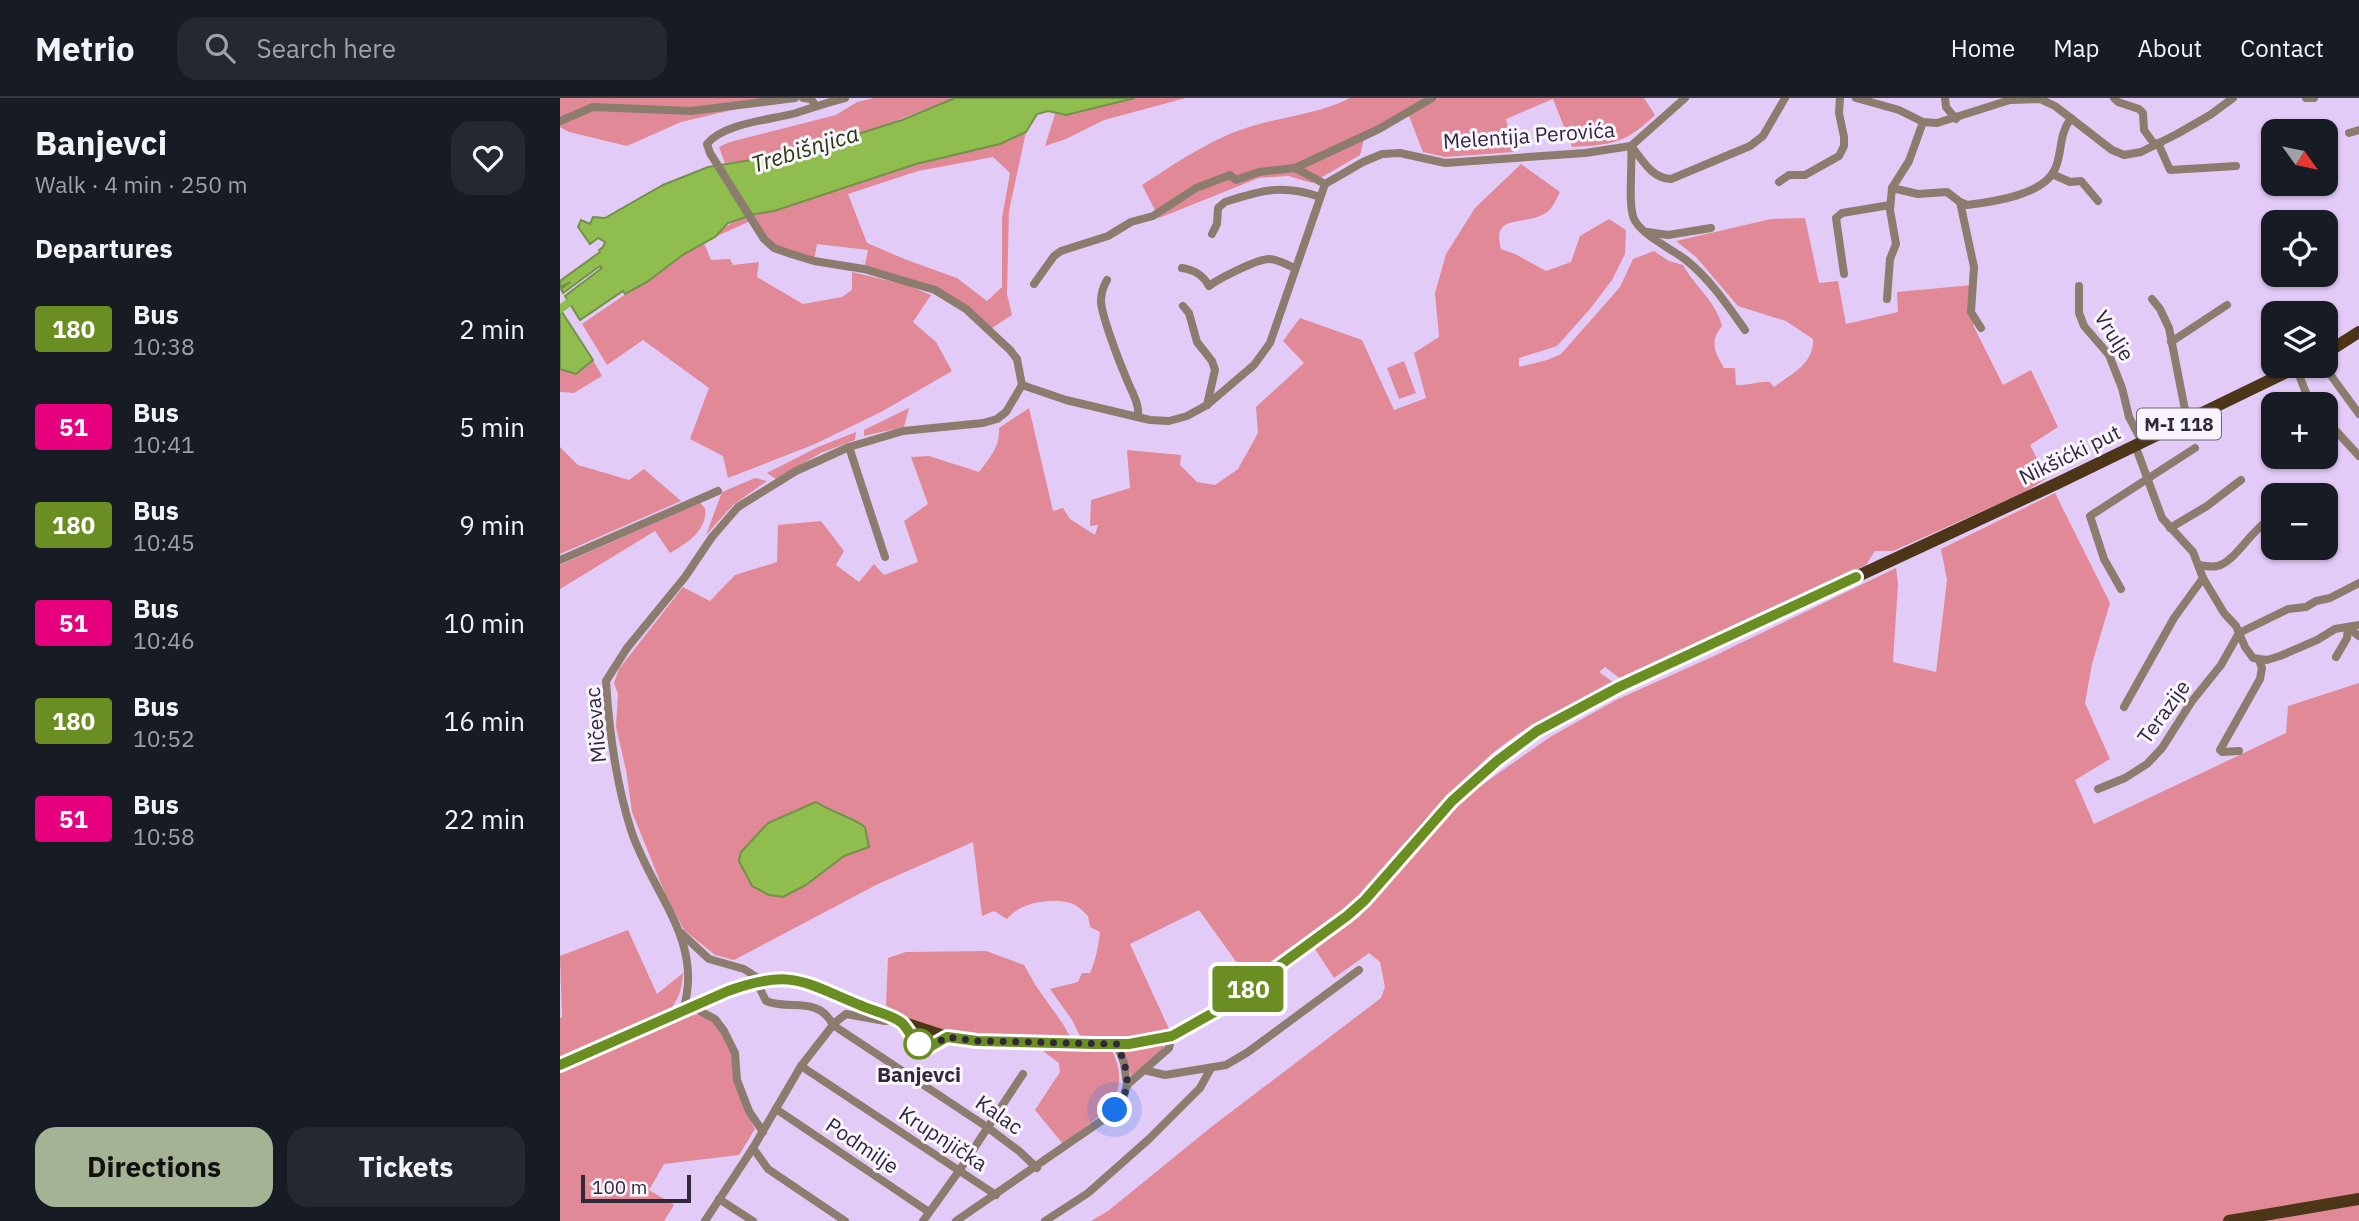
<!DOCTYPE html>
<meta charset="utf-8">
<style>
body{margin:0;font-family:"IBM Plex Sans",sans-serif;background:#242831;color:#f1f3f6;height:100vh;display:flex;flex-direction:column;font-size:26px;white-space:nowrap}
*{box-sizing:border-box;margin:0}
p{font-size:23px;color:#9ea1a6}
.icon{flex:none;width:38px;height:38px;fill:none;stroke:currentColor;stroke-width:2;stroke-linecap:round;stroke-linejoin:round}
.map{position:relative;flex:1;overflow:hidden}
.sheet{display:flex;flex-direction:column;background:#171b24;width:560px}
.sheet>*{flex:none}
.badge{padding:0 14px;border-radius:5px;font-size:24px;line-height:46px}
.needle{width:46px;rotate:123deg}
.buttons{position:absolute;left:1701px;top:21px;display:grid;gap:14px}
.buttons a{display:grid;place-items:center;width:77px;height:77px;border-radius:14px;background:#171b24;box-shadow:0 2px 5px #0004;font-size:35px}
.scale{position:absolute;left:21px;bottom:18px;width:110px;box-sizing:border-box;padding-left:7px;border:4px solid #312839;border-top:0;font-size:19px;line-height:24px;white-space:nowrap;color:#312839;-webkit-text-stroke:5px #f9f5fe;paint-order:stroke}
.you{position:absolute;width:35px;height:35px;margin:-18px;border:5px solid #fff;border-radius:50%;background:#1a73e8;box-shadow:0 0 0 10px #1a73e833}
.map>.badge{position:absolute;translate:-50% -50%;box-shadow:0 0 0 4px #fff}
h2{padding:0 35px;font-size:26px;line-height:63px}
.round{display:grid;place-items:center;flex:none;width:74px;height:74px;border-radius:21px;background:#242831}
.overview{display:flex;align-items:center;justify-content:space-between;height:119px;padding:0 35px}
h1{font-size:33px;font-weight:800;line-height:52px}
.button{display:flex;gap:14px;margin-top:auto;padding:14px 35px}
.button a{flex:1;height:80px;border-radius:21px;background:#a4b393;color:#111;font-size:28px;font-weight:800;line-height:80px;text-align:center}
.button a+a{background:#242831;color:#f1f3f6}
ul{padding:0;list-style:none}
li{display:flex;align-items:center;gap:21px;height:98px;padding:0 35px}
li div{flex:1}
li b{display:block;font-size:26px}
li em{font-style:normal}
li .badge{min-width:77px;font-weight:700;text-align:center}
header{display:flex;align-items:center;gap:42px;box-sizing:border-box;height:98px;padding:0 35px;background:#171b24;border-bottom:2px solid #363941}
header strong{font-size:33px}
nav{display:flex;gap:38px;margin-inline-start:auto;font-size:24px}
.search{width:490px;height:63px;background:#242831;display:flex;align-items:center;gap:18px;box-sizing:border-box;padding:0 24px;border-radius:21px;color:#9ea1a6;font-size:26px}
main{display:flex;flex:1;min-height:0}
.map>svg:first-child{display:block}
</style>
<header>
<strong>Metrio</strong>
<div class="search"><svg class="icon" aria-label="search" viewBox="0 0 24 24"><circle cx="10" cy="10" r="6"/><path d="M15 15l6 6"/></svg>Search here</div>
<nav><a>Home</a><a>Map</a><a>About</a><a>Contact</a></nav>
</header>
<main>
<section class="sheet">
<div class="overview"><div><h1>Banjevci</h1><p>Walk · 4 min · 250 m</p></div><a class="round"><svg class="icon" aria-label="heart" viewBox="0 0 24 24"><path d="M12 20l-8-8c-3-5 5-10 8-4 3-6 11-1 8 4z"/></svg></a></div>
<h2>Departures</h2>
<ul>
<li><span class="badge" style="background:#6b8e23;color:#fff">180</span><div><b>Bus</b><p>10:38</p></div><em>2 min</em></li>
<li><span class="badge" style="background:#e6007e;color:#fff">51</span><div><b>Bus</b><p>10:41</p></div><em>5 min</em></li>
<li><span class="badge" style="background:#6b8e23;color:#fff">180</span><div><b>Bus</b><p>10:45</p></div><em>9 min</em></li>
<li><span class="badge" style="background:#e6007e;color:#fff">51</span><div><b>Bus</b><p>10:46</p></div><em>10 min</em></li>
<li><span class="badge" style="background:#6b8e23;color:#fff">180</span><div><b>Bus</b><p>10:52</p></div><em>16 min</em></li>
<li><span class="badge" style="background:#e6007e;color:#fff">51</span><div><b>Bus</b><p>10:58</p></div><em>22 min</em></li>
</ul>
<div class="button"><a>Directions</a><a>Tickets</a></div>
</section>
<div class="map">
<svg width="1799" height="1123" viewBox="0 0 1799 1123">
<rect width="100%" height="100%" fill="#e3cbf8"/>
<g fill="#e28998" fill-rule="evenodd">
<polygon points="0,0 223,0 121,24 67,48 9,34 0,29"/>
<path d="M314,0h81c-56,21 -112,45 -170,58 -20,4 -40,5 -60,7l-6,-16 11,-5 106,-27 21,-13z"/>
<polygon points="575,0 626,0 544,22 506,41 485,48 495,16 506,17"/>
<path d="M790,0h294l11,17c-29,28 -43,30 -83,32l-19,-48 -47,20 8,33 -69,5 -22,-5 -14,-36 -45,23 -4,16 -48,28 -24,-7 -29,2 -100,40 -17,-33c34,-22 70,-47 110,-59 33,-10 67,-12 98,-28z"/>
<path d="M466,34l-17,79 -2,83 5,21 -23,15 -36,-31 -89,-30 4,-19 -51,-6 -3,17 -40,-13 -19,-29 -40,18c18,-19 33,-22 59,-26l142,-47 84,-20zM433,59l17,16 -8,45v69l-15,14 -30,-23 -50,-18 -40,-17 -19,-49 70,-23z"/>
<path d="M961,66l39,28c-5,9 -7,17 -16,22 -21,12 -53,-1 -43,35l14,5 31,17 25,-9 9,-26 29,-17 17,11 -1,24 -13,26 -22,29 -33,37 -38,12v9l28,-7 14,-6 59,-67 13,-28 21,-8 15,10 14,4c12,22 33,36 39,61 -13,16 -7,26 2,42h11l1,17c12,1 22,-4 34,-3l4,5c18,-14 40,-23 39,-48l-27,-18 -48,-15 -42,-49 -20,-16 95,-22 34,-1 14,65 19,-2 8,43 52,-12 -1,-20 75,-7 -1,27 6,10 -4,3 30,60 28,-15 27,57 -28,18 17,33 -22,14 -132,59h-18l-9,14 -245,114 -16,-12 -6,5 14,10 -92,50 -26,19 -37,34 -66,74 -18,24 -19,18 -105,80 -51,-71 -69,34 39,85c-30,9 -58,9 -89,7l-8,-16 -22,-31 28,-7 4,-9h8c5,-10 9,-30 10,-41l-10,-5 -2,-11c-3,-3 -8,-8 -13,-11 -19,-9 -55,-3 -68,14l-13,-8 -12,5 -9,-74 -97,43 -142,75 -19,-5 -31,-25 -20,-39 -32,-79 -6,-42 -10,-43 2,-33 -4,-11 5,-14 64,-82 27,14 25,-26 42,-13 1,-37 43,-4 23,30 -8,14 23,17 15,-18 10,11 34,-13 -14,-41 24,-17 -17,-47 18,-1 50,16c11,-14 21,-25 20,-44l30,-20 24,103 10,-3 7,11 25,16 3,-10 -8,1 1,-26 39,-12 -3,-38 54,5 -1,10 17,17 18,3 23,-16 20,-36 -2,-26 48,-44 -21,-22 17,-23 62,22 32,70 32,-12 -12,-45 25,-16 -4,-44 11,-39 29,-46zM272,715l17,3 -5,40 -38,29 -65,-33 27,-29z"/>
<polygon points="139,146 145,147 151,162 170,161 173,167 199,164 197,179 243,206 282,199 292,192 292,174 347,187 371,197 353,224 376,244 392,273 321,314 255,346 168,380 163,358 130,341 149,290 83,242 47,267 22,226"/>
<polygon points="33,262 42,278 14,295 0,294 0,271 16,275"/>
<polygon points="844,263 856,295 839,301 827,270"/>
<polygon points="349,310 344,329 304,338 304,332"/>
<polygon points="296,334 295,342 261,355 216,381 207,375 258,349"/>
<polygon points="0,349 18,367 69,382 84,371 121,403 0,456"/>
<polygon points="195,380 207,383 173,407 146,437 162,394"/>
<polygon points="1495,395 1550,505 1532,566 1525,605 1550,661 1515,682 1534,726 1726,635 1728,608 1799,585 1799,1123 531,1123 548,1113 650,1030 821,900 825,889 820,864 809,855 774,880 755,851 799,819 881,723 909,696 990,639 1056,602 1154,558 1336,470 1338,486 1333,564 1376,574 1387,482 1381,451"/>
<path d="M140,405l5,5c3,22 -18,35 -35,45l-15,-22 -95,58v-24z"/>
<path d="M68,832l29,64 26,-21c-1,16 -4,27 -15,39l-108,47v-41l2,-1 -2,-61z"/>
<polygon points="426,853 464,867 476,888 503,926 511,940 401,938 380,933 331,914 326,907 328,860 346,854"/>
<path d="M127,915c10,1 23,4 30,12 19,20 23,76 38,104l-16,26 -75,9 -15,26 25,15 -10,16h-104v-151z"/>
<polygon points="602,944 604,950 571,978 563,952"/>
<path d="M484,947l67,4c26,50 -14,68 -48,95l-28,-34 25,-38 -1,-9 -15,-11z"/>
</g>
<g fill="#8fbe4e" stroke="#739148" stroke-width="2">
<polygon points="395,0 575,0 506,17 488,13 477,16 466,34 440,46 356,66 214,113 195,116 168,125 155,139 124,156 87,184 65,196 63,193 20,222 5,198 42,170 40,168 3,195 1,191 10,184 0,189 0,183 40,154 39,152 43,149 45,144 38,140 30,146 18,129 21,122 30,126 33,119 45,120 103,87 148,69 241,54 342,22"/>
<polygon points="0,211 33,262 16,276 0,271"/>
<path d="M256,704c17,11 32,13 49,25l4,20 -25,9 -38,29 -23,12 -14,-2 -17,-9 -13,-25 2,-9 27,-29z"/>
</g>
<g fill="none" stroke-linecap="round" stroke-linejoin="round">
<polyline stroke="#8fbe4e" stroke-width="8" points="0,211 18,198"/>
<g stroke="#8b7c6d" stroke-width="8">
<polyline points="243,0 251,1 256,8"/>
<path d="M285,0c-17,4 -33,10 -49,15 -25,7 -73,10 -89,31l3,9 54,86 10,9 17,6 23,7 50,8 71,21 31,19 44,41 7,9 5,26 44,15 84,20 19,1 18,-5 20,-11 47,-40 16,-22 55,-159 38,-22 19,-8 18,-1 45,10 140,-10 46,-7 54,-48"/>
<polyline points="1296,0 1339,12 1363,24 1377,25 1450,2 1480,1 1495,8 1552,52 1564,57 1581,54 1617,36 1650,17 1673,0"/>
<polyline points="1385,0 1386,9 1396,21"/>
<polyline points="1554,0 1558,4 1579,11 1583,15 1584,32 1595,47"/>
<polyline points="1746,0 1754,0"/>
<polyline points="0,23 33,9 131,13 235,0"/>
<polyline points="1789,35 1799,32"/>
<polyline points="1598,45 1610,72 1676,68"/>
<polyline points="735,70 819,31 872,0"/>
<polyline points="1492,76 1510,84 1521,83 1538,103"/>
<polyline points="1219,84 1229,77 1245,77 1279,58 1284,48 1284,39 1279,15 1280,0"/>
<path d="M1332,90l26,6 29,-2 13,10 7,3c25,-3 77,-10 88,-36 8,-18 3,-33 16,-51"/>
<polyline points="1400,104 1414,169 1411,214 1421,230"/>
<polyline points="1088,134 1108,137 1151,130"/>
<path d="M652,136l5,-10 1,-16 7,-6c36,-12 58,-18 95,-5"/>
<path d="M622,170c13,2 21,7 27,18 9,-7 48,-27 60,-27 8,0 18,6 26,9"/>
<polyline points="1284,176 1276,120 1282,115 1330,107"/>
<path d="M547,182c-4,7 -6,12 -6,21 0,13 18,60 24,74 5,14 15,28 13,42"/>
<polyline points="474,186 494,158 501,153 548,138 571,124 593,118 636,90 670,77 676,82 699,74 735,70 765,86"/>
<polyline points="1519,188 1519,215 1524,228 1549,257 1562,290 1569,319 1582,344"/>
<polyline points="1327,201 1330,161 1336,146 1330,112 1332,90 1349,63 1363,24"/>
<polyline points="1592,201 1600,211 1609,230 1627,322"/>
<polyline points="623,208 629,215 637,244 652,263 655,272 647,307"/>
<path d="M1185,232c-17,-24 -35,-51 -59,-70 -14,-11 -41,-23 -51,-39 -8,-13 -2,-57 -4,-75 12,14 20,32 40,33l79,-33 13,-10 22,-38"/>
<polyline points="1611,244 1667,207"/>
<polyline points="1764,268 1799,316"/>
<polyline points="1736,269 1746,295 1753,306"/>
<polyline points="1766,322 1799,358"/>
<polyline points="1575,347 1602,420 1633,454 1643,480 1664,515 1676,528 1685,549 1693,560 1707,562 1720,558 1757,542 1775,531 1799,527"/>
<polyline points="289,349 325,459"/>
<polyline points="1610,430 1647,408 1681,382"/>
<polyline points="0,462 158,393"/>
<path d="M1639,467c5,1 13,2 18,1 18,-3 35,-39 56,-48"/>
<polyline points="1561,491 1544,461 1530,418 1635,350"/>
<polyline points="1788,530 1799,538"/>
<polyline points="1776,559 1787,540 1788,530"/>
<polyline points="1564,609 1614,520 1643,480"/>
<polyline points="1679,653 1662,654 1660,652 1700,581 1702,570 1699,562"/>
<polyline points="1538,691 1565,680 1587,666 1602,650 1632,603 1661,567 1679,535 1728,511 1746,509 1756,503 1770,500 1799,485"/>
<polyline points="121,835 149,861 184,871 201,882"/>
<polyline points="132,909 155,921 164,933 175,955 177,982 189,1013 203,1034"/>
<path d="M123,912c22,-69 -32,-118 -52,-180 -15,-47 -22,-100 -25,-149l21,-33 58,-71 27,-40 26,-30 58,-36 53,-24 54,-16 80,-8 14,-4 9,-7 16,-27"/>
<polyline points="341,924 351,939 363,949 375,948 387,939"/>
<polyline points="273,926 286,916 325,923 333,922"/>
<polyline points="273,927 427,1029 459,1053 477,1070"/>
<polyline points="557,946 564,965 567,987"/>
<polyline points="241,968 436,1097"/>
<polyline points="584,972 605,977 666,967 688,954 799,872"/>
<polyline points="216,1011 369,1114"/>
<polyline points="193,1050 208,1071 285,1123"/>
<polyline points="159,1101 193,1123"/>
<path d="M145,1123l48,-73 48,-82 32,-41c-15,-30 -43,-14 -67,-24l-10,-20"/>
<polyline points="363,1123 399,1073 463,976"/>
<polyline points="396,1123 547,1019 562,1004 567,987 609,950 612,938"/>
<polyline points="485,1123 528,1095 589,1041 640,990 651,970"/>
</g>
<g stroke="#4d3517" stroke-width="12">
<polyline points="1766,255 1799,234"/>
<path d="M0,967l168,-74 28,-10 27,-3 13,2 26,8 79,34 46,15 30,3 152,4 43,-8 32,-17 143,-103 17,-15c29,-33 56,-71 88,-100 54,-51 101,-81 167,-114l441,-205 239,-116"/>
<polyline points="1669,1123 1799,1101"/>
</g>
</g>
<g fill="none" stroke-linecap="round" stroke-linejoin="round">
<g stroke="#fff" stroke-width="16">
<path id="line" d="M0,967l168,-74c64,-23 75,-9 134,15 11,5 31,9 40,17 9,9 11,22 26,25l19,-11 30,4 116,3h36l43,-8 48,-27 127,-93 17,-15 88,-100 45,-40 40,-30 82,-44 237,-110"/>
</g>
<use href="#line" stroke="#6b8e23" stroke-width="10"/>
<path stroke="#312839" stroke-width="7" stroke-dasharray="0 12.6" d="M359,946l9,4 19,-11 30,4 140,3c10,25 17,43 -2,66"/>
</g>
<circle fill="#fff" stroke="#6b8e23" stroke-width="3.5" cx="359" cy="946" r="14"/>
<g text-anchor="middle" stroke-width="6" stroke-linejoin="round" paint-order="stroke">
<rect fill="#f9f5fe" stroke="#6d6674" stroke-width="2" x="1577" y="310.5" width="84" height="31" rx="5"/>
<g font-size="19" font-weight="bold" fill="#312839">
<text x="1619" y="333">M-I 118</text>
</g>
<g font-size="21" fill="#312839" stroke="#f9f5fe">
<text transform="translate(969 38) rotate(-4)" y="7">Melentija Perovića</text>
<text transform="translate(1554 238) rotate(58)" y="7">Vrulje</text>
<text transform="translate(1510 357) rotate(-26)" y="7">Nikšićki put</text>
<text transform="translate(1604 614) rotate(-54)" y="7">Terazije</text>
<text transform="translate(36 627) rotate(-95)" y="7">Mičevac</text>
<text transform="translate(439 1017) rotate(35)" y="7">Kalac</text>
<text transform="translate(383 1041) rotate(33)" y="7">Krupnjička</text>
<text transform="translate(302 1048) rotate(34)" y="7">Podmilje</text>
</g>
<g font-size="21" font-weight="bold" fill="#312839" stroke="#f9f5fe">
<text x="359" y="984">Banjevci</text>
</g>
<g font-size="23" font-style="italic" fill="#283b0d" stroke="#f9f5fe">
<text transform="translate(245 51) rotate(-17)" y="8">Trebišnjica</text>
</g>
</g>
</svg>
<div class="buttons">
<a><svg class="needle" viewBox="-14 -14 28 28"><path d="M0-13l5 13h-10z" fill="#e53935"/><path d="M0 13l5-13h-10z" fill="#9ea1a6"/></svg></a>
<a><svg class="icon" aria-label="locate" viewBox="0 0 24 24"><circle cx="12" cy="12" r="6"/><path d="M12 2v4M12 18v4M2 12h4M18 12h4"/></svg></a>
<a><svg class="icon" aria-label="layers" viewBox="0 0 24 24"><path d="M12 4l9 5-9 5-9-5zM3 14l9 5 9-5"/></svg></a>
<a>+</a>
<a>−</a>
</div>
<div class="scale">100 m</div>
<div class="you" style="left:555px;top:1012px"></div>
<b class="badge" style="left:688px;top:891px;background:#6b8e23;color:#fff">180</b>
</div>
</main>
